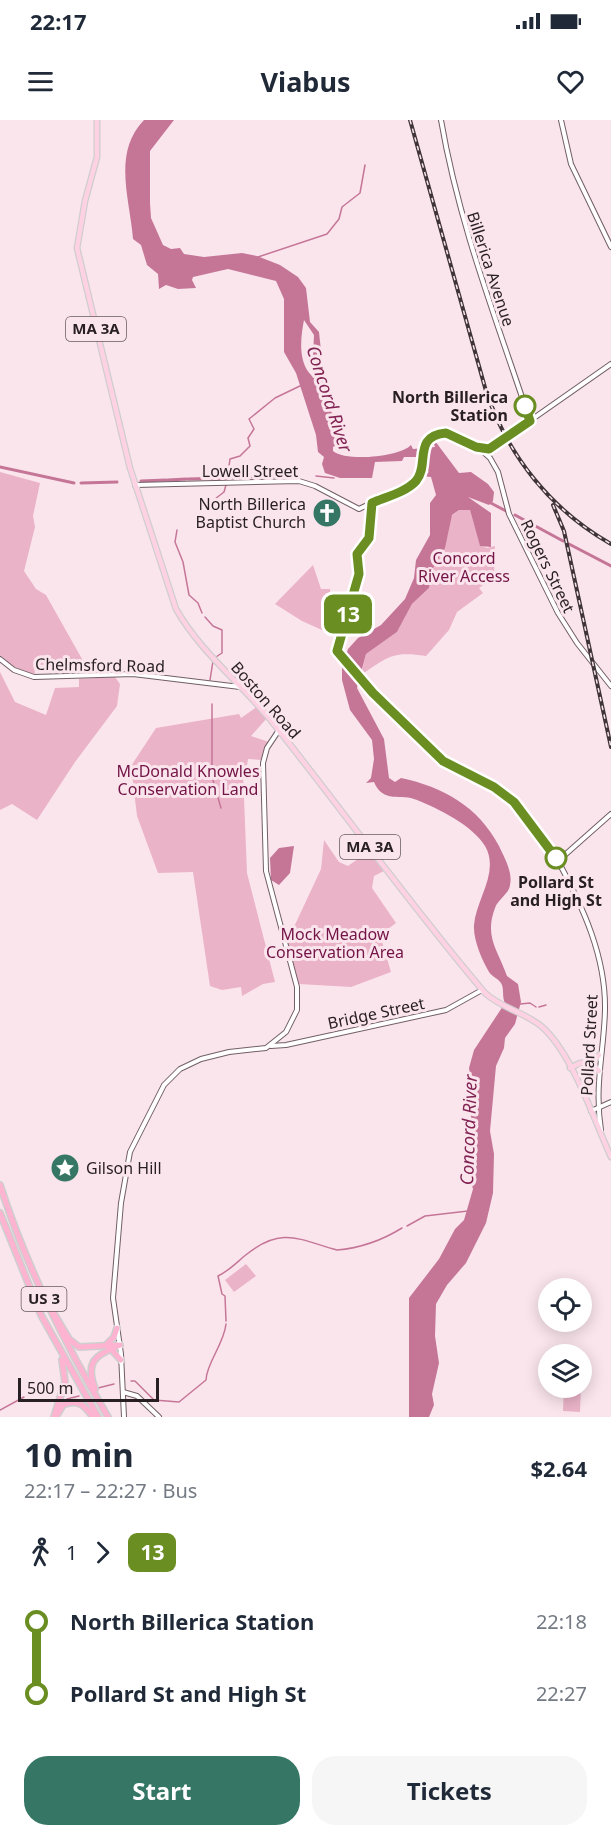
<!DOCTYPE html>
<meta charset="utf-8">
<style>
body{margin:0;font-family:"Noto Sans",sans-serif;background:#f6f6f7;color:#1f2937;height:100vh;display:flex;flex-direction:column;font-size:22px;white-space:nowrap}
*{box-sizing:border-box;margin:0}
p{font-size:20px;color:#747a83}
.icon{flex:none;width:33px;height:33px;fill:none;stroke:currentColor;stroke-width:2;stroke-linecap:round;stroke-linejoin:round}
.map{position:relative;height:1297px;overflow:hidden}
.side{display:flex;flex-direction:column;background:#fff;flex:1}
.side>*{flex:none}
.badge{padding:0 12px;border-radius:9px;font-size:21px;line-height:39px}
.controls{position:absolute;left:538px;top:1158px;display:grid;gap:12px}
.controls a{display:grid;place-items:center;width:54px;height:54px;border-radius:50%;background:#fff;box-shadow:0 3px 15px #0003;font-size:30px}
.scale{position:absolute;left:18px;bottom:15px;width:141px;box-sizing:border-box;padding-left:6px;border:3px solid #271f22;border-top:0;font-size:16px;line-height:21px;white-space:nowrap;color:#271f22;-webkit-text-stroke:4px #fbe5ed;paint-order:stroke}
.map>.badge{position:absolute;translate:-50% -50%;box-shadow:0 0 0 3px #fff}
.legs{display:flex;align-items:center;gap:9px;height:66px;padding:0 24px;font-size:20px}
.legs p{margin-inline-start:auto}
.headline{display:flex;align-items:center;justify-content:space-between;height:102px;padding:0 24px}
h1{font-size:33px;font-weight:700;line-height:45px}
.button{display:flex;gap:12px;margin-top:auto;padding:12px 24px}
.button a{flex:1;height:69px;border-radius:24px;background:#367665;color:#fff;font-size:24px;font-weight:700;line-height:69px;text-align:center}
.button a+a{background:#f6f6f7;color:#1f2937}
ul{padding:0 24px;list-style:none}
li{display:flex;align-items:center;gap:21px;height:72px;font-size:22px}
li i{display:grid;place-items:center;width:9px;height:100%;margin:0 8px;background:currentColor}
li i::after{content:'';width:15px;height:15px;margin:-8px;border:4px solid;border-radius:50%;background:#fff}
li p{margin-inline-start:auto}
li:first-child i{background:linear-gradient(#0000 50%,currentColor 0)}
li:last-child i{background:linear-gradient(currentColor 50%,#0000 0)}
.status{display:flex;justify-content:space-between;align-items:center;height:42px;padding:0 30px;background:#fff;direction:ltr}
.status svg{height:16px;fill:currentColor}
header{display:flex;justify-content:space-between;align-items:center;height:78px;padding:0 24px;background:#fff;font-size:27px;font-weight:700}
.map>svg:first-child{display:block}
</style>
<div class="status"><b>22:17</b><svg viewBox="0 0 49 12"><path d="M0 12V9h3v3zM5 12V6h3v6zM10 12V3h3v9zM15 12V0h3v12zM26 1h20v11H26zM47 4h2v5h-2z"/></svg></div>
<header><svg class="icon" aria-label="menu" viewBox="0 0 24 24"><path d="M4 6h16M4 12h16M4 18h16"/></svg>Viabus<svg class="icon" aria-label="heart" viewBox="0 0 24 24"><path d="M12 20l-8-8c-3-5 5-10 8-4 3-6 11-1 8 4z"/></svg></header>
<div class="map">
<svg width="611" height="1297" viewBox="0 0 611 1297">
<rect width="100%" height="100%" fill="#fbe5ed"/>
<g fill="#eab3c8">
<path d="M0,352l40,11 -7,33 2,11 -11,44 12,18 10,6 36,64 2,14h-8l-2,-9 -40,1 1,9c-14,-2 -25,-9 -35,-19z"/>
<path d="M459,390h11l10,35 7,3 8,-2 -1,31 -15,11 4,5 -26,19 -8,18 -23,26c-34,-5 -38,1 -65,19l5,-21 31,-22 15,-28 17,-16 4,-20 15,-34 1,-16z"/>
<polygon points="313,445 321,469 330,469 333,515 302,501 275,484"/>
<polygon points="0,552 15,582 46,595 55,568 79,567 79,559 115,557 120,564 117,586 75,642 37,700 12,684 0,690"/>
<polygon points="258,586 267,598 251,616 269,622 262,640 248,639 246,652 243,653 247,753 275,862 263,864 242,876 241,867 222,870 210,866 193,752 158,753 137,696 131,646 156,608 239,594 241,598"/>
<polygon points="324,720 339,742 348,746 369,731 384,751 374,756 372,768 396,803 380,815 391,852 351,867 299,864 285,812 293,809 321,749"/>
<polygon points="246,1144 256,1156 234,1172 225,1160"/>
<polygon points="564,1268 581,1268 580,1292 563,1291"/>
</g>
<g fill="#c57697" fill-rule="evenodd">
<path d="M144,0h30l-24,31v52l1,15 12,27 8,4 9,-1 4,6 20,3 38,-4 15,3 23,9 18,12 8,11 4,34 9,10 8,75 13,15 3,14 -3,7 -7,4v4c13,11 67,6 78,-6l2,4 22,-2 -2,-6 -7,-2 4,-1 5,3 24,32 12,-1 17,12 6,8 -1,9 -4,4 -21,-8 23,16v34l-11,-1 -10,-36h-11l-7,5 -7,33 -12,20 -4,20 -17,16 -15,28 -31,22 -9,34 27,51 5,39 6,4 6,-4c42,9 77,28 98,68 5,11 14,26 11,39 -1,9 -12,14 -15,23 -11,29 3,42 12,68l11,8 3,18 -6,22 -10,14 -1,10 -8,18 -6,65 4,23 -1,39 -7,30 -20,40 -19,22 -11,19 -1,32 4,27 -7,31 2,11 -5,12h-20v-119l30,-39 16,-30 9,-9 9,-31 -3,-10 4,-7v-27l-4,-37 3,-13 -4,-27 5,-18 31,-47c-3,-6 -1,-12 -3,-18 -2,-6 -10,-8 -13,-13 -7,-12 -16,-32 -15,-47 2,-26 26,-53 11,-79 -13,-21 -46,-37 -68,-46 -16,-7 -34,4 -43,-18l-8,1 5,-5 3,-19 -2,-19 -22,-30 -8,-30v-13l6,-18 10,-11 23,-13 24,-26 9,-21 2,-18 14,-25v-32l6,-8 -5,-18 -10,-1 8,-4 -5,-4 -1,-11h-19l-2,4 -27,1 -3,16h-32l-15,-5 -3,-9 2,-7 -6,-5 -2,-17 -20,-62 -12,-21v-53l-8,-18 -48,-12 -35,8 -1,3 4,8 -18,1 -12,-4 -7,4 -1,-15 -11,-9 -6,-20 -8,-6c-3,-40 -21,-86 11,-119zM304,200l10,15 -2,41c-15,-14 -11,-40 -8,-56z"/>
<polygon points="294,726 290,753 279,765 271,760 270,738 279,728"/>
</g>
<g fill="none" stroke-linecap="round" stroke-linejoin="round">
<g stroke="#c57697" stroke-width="1.5">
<polyline points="258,137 327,114 339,99 342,87 360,73 365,45"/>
<polyline points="316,356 334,358"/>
<polyline points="227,358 283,357"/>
<polyline points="227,360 230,339 240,336 250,326 248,318 254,309 249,299 275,278 302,265"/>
<polyline points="215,379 224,372 226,365"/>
<polyline points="177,410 175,422 183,442 189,475 198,483 202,493"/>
<polyline points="205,497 213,506 222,510 222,533 216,537"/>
<polyline points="210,560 213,541"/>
<polyline points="212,584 212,657 221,688"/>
<polyline points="520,884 530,883 536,887"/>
<polyline points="539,887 546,885"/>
<polyline points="407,1106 425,1096 468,1091"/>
<path d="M226,1201l-1,-25 -3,-2 -4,-18c11,-5 20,-15 29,-22 35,-28 53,-14 90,-4 24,-2 44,-9 65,-22"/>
<path d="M131,1261h4l19,19 25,2 27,-22c0,-16 18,-36 20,-56"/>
<polyline points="98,1268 114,1264"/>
<polyline points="67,1279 79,1276"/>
<polyline points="43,1280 56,1281"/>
<polyline points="0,1290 24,1277"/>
</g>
<g stroke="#c57697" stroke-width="3">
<polyline points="0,347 74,363"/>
<polyline points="188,359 227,358"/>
<polyline points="168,360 186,359"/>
<polyline points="141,361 166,360"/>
<polyline points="81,363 117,362"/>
<polyline points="489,382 506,391"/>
<polyline points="515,395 563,421"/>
<polyline points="569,424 611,446"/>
</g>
<g stroke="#715f66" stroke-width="6">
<g id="secondary">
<path d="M441,0c18,105 56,201 89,301"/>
<polyline points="561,0 571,44 611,127"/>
<polyline points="481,329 491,328 611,244"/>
<polyline points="135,365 299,361 315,366 359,389 415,362 420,352 425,325 435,317 446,313 480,329 490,338 498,352 509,394 558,493 577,523 611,566"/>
<polyline points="0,539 14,550 34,557 133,554 240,567"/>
<polyline points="271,926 286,925 446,890 482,870"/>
<polyline points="591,991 611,982"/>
<path d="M601,1010c-7,-45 3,-78 4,-120 1,-53 -22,-103 -47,-149l53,-47"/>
<polyline points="123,1272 137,1276 159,1297"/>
<polyline points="124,1297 121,1234 113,1178 121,1083 130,1032 164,965 180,949 201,939 229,932 266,928 286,912 297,890 297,867 266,751 263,643 267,628 279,610"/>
</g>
</g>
<g stroke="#cfcece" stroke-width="7">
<g id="primary">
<path d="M97,0v37l-12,44 -8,47 53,220 46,141c25,44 66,75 97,114 71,89 138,183 212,270 16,15 39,19 56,33 31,26 53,94 70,131"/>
<polyline points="590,943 599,951"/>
<polyline points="570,948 580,943 593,942 599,935"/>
</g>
</g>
<g stroke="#cfcece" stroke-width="8">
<g id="highway">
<path d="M0,1065c27,83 64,157 108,232"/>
<polyline points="0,1093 41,1195 98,1297"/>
<polyline points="53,1192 69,1219 79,1227 120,1225"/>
<polyline points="107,1224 114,1217 117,1208"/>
<polyline points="111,1229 121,1240"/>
<path d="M95,1269c-10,-27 0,-34 23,-43"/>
<path d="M57,1295l6,-10c15,-7 22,1 30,12"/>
<polyline points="54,1297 65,1262 62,1240"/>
</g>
</g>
<use href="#secondary" stroke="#fff" stroke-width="4"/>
<use href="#primary" stroke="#fed1e3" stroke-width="4.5"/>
<use href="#highway" stroke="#feb3d1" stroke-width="5"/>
<g stroke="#3f3539" stroke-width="4">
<g id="rail">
<path d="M410,0l76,271c22,65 65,119 125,153"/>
<polyline points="553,385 564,411 611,627"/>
</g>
</g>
<use href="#rail" stroke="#fbe5ed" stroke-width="1.5" stroke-dasharray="4.5" stroke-linecap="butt"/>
</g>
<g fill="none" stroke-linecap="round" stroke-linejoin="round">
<g stroke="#fff" stroke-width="14">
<path id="line-1" d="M525,286l5,15 -41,28 -13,-2 -30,-14c-34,3 -16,32 -30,48 -10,11 -30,16 -44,22l-3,35 -12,16 2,20 -22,77 36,42 70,68 51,26 20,15 42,56"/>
</g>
<use href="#line-1" stroke="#6b8e23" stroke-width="9"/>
</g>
<defs>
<g id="church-disc" transform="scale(1.5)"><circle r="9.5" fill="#367665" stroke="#fbe5ed"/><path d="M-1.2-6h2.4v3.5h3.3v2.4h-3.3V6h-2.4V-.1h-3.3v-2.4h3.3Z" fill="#fff"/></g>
<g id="sight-disc" transform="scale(1.5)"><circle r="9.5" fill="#367665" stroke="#fbe5ed"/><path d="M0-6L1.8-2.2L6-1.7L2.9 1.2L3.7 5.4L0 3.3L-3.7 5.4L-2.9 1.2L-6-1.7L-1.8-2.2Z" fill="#fff"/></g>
</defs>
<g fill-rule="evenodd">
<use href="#church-disc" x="327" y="393"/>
<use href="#sight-disc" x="65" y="1048"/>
</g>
<g fill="#fff" stroke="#6b8e23" stroke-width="3">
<circle cx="525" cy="286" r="10"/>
<circle cx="556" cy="738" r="10"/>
</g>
<g text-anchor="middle" stroke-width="6" stroke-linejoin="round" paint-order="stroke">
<g fill="#fbe5ed" stroke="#675a5f" stroke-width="1.5">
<rect x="66" y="197" width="60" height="24" rx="4.5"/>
<rect x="340" y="715" width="60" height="24" rx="4.5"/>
<rect x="21.5" y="1167" width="45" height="24" rx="4.5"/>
</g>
<g font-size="15" font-weight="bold" fill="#271f22">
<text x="96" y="214">MA 3A</text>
<text x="370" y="732">MA 3A</text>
<text x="44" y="1184">US 3</text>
</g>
<g font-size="16" fill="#271f22" stroke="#fbe5ed">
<text transform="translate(491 149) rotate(72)" y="6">Billerica Avenue</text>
<text x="250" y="357">Lowell Street</text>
<text transform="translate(548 446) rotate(64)" y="6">Rogers Street</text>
<text transform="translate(100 545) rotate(1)" y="6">Chelmsford Road</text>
<text transform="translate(266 580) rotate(49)" y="6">Boston Road</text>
<text transform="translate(376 893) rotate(-12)" y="6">Bridge Street</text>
<text transform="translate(589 925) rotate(-87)" y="6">Pollard Street</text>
</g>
<g font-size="16" font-weight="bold" fill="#271f22" stroke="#fbe5ed" text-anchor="end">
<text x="508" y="283">North Billerica<tspan x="508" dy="18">Station</tspan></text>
<text x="556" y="768" text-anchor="middle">Pollard St<tspan x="556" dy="18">and High St</tspan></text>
</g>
<g font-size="16" fill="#271f22" stroke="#fbe5ed" text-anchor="end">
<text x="306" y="390">North Billerica<tspan x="306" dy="18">Baptist Church</tspan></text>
<text x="86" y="1054" text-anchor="start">Gilson Hill</text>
</g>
<g font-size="16" fill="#731446" stroke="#fbe5ed">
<text x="464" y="444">Concord<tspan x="464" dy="18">River Access</tspan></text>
<text x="188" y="657">McDonald Knowles<tspan x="188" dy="18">Conservation Land</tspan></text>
<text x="335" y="820">Mock Meadow<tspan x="335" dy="18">Conservation Area</tspan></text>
</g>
<g font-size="18" font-style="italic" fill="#822453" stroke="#fbe5ed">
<text transform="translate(329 279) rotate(72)" y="6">Concord River</text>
<text transform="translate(469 1010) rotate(-88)" y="6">Concord River</text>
</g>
</g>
</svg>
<div class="controls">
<a><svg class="icon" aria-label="locate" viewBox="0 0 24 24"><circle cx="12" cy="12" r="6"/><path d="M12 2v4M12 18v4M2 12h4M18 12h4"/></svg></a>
<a><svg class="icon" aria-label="layers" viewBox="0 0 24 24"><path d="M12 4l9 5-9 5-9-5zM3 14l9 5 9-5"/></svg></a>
</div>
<div class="scale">500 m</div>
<b class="badge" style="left:348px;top:494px;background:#6b8e23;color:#fff">13</b>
</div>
<section class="side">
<div class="headline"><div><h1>10 min</h1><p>22:17 – 22:27 · Bus</p></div><b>$2.64</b></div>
<div class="legs"><svg class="icon" aria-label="walk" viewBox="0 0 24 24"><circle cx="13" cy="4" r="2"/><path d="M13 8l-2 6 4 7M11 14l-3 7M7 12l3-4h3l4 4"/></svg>1<svg class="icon" aria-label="forward" viewBox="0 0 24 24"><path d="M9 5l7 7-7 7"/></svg><b class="badge" style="background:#6b8e23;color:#fff">13</b></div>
<ul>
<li><i style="color:#6b8e23"></i><b>North Billerica Station</b><p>22:18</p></li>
<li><i style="color:#6b8e23"></i><b>Pollard St and High St</b><p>22:27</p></li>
</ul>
<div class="button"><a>Start</a><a>Tickets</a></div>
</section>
